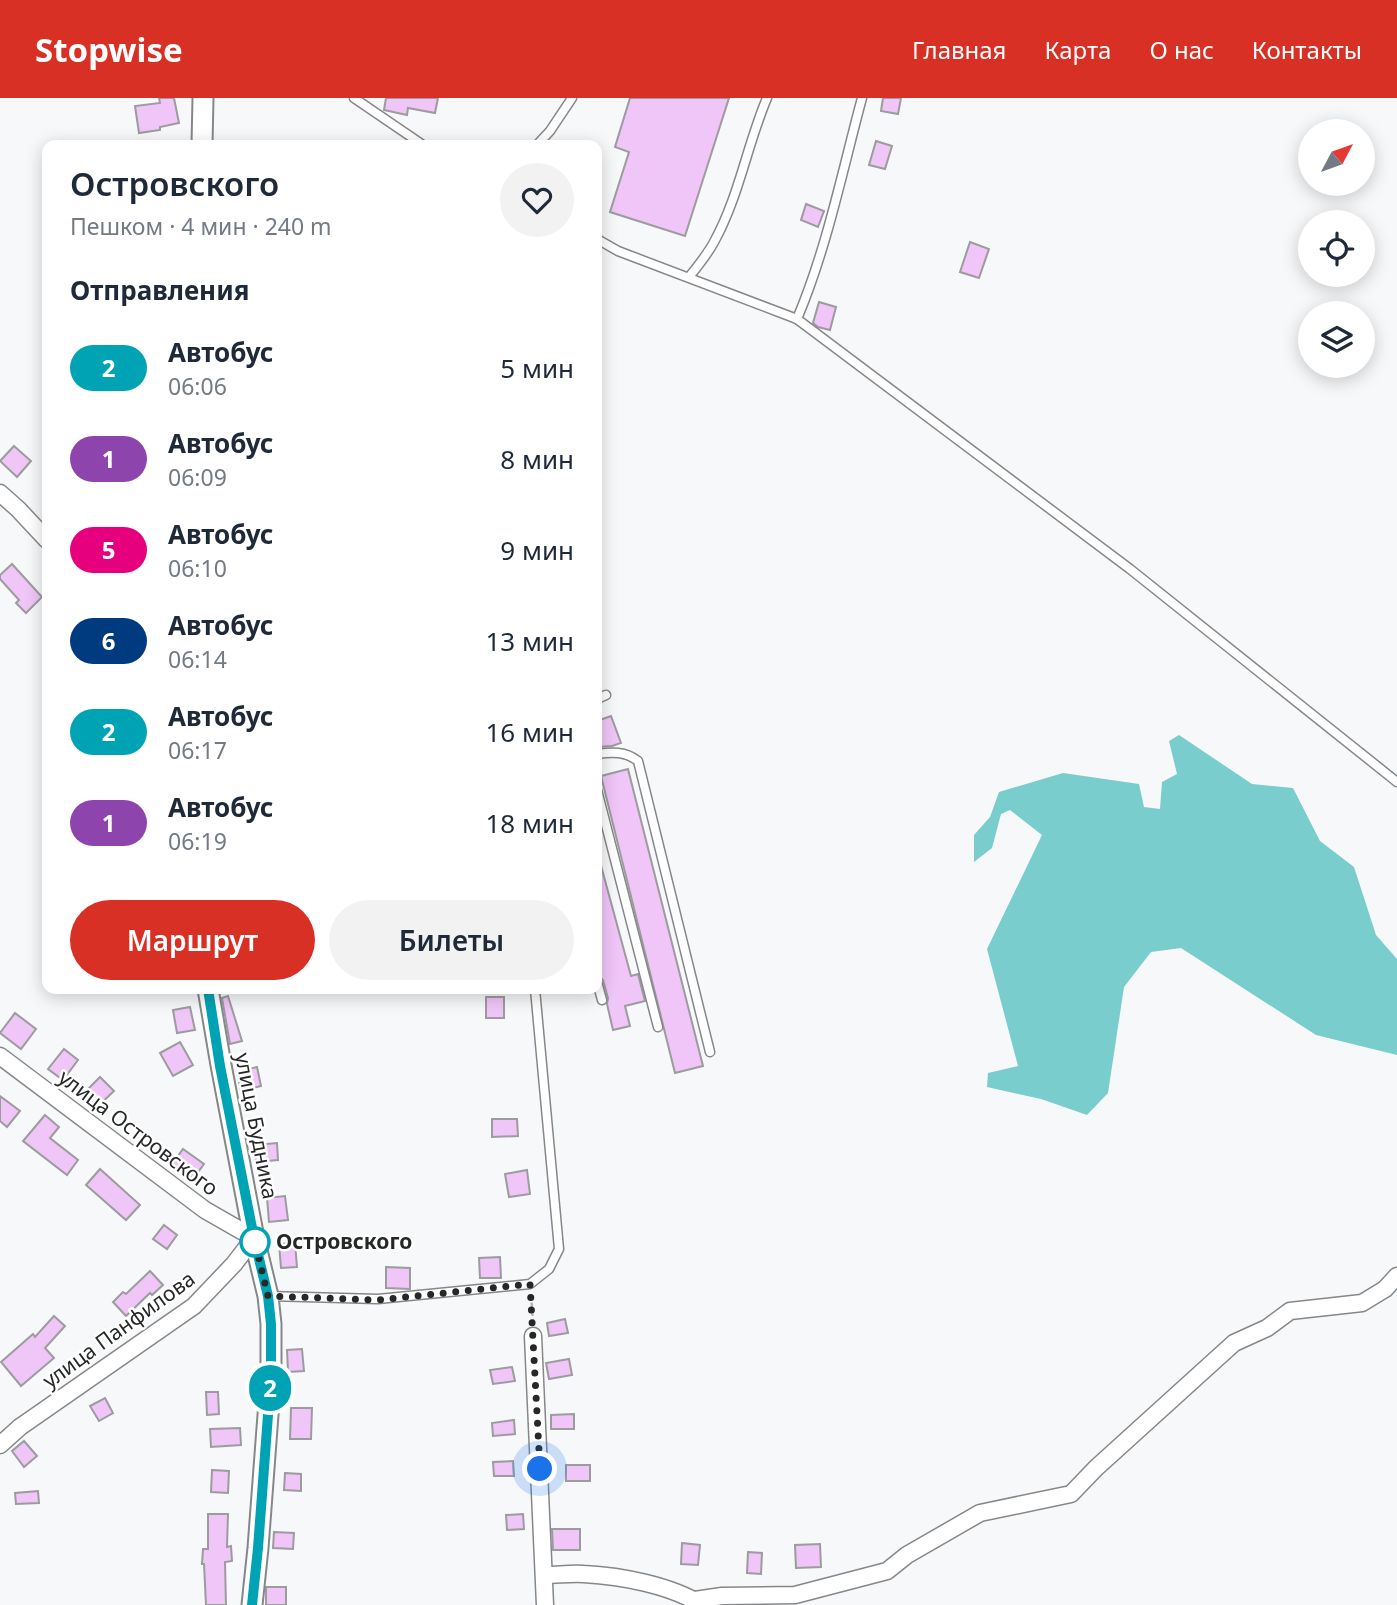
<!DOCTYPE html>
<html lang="ru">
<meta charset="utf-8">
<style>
body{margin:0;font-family:"Noto Sans",sans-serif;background:#f2f2f3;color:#1f2937;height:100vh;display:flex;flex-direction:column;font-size:26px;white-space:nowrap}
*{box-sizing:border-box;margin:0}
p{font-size:23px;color:#747a83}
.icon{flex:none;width:38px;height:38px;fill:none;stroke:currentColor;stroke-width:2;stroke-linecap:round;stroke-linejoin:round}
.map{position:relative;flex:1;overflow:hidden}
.sheet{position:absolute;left:42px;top:42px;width:560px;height:854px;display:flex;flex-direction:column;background:#fff;border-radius:14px;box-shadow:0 4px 18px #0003}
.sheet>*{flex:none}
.badge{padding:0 14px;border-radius:23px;font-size:24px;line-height:46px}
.needle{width:46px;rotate:49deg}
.buttons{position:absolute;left:1298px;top:21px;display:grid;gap:14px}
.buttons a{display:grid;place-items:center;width:77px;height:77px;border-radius:50%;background:#fff;box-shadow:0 4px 18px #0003;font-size:35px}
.you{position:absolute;width:35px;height:35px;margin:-18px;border:5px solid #fff;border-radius:50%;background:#1a73e8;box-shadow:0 0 0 10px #1a73e833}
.map>.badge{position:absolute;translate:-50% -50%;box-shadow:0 0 0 4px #fff}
h2{padding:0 28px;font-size:26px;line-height:63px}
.round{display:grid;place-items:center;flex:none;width:74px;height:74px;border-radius:37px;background:#f2f2f3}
.headline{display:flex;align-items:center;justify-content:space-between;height:119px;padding:0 28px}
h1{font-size:33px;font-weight:600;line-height:52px}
.action{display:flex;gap:14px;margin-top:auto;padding:14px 28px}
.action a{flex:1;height:80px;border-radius:42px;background:#d93025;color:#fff;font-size:28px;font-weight:600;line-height:80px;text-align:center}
.action a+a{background:#f2f2f3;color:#1f2937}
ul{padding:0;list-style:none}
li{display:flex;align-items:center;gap:21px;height:91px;padding:0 28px}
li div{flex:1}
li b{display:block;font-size:26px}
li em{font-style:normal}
li .badge{min-width:77px;font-weight:700;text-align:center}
header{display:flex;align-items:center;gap:42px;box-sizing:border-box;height:98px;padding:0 35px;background:#d93025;color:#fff}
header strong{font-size:33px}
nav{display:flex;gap:38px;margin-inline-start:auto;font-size:24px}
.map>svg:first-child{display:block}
</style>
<header>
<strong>Stopwise</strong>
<nav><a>Главная</a><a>Карта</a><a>О нас</a><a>Контакты</a></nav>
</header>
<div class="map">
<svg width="1397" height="1507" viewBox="0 0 1397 1507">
<rect width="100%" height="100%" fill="#f7f8fa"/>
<polygon fill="#79cdcc" points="1179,637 1252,686 1293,690 1320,743 1354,769 1376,837 1397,861 1397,957 1316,937 1181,850 1151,854 1124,889 1108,995 1087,1017 1041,1001 987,989 988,975 1018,968 987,851 1042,737 1010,712 1001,716 992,750 974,764 974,737 990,719 999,694 1063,675 1139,686 1144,709 1160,711 1162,684 1177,676 1169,643"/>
<g fill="#f0c5f7" stroke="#9c9b9d" stroke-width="2">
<polygon points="159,0 174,0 179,25 160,29 160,32 139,35 135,8 160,5"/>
<polygon points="386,0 438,0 435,15 408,10 407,17 384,12"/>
<polygon points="630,0 729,0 685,138 610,114 629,54 615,49"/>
<polygon points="883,0 901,0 898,16 881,13"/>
<polygon points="876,43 892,48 885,71 869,67"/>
<polygon points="806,106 824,113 818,129 801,122"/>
<polygon points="970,144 989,151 979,180 960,174"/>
<polygon points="819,204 836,209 830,232 818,229 813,225"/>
<polygon points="14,348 31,363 17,379 0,363"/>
<polygon points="12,466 42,499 26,515 16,505 19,502 0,481 0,477"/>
<polygon points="611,618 621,645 612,648 597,649 597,623"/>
<polygon points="628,671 703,968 675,975 601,678"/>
<polygon points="597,764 600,764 631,878 638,876 645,903 625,908 630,928 613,932 607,906 608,900 603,882 599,878 597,868"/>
<polygon points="228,898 242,943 230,946 222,900"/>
<rect x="486" y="899" width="18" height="21"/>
<polygon points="190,909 195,932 177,935 173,912"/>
<polygon points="15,915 36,931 21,951 0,935"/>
<polygon points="180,944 193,967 173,978 160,955"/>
<polygon points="64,951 78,962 63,982 48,971"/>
<polygon points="257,969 261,988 241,993 237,974"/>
<polygon points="100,979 114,993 97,1009 84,995"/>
<polygon points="0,998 20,1013 7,1029 0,1023"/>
<polygon points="45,1017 59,1029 50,1040 78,1062 67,1077 23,1043"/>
<polygon points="492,1021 517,1021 518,1038 492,1039"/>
<polygon points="277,1045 278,1062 256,1064 254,1047"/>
<polygon points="183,1051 204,1066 193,1081 172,1066"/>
<polygon points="100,1071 140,1107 126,1122 86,1087"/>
<polygon points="527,1072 530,1096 509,1099 505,1076"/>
<polygon points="285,1098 288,1122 269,1124 267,1100"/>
<polygon points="164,1127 177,1137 167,1151 153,1141"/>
<polygon points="295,1145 297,1169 281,1170 279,1146"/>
<polygon points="500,1159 501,1180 480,1180 479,1160"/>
<polygon points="386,1169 410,1170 410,1191 386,1190"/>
<polygon points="150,1173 163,1187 152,1197 150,1195 126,1218 113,1204 123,1194 126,1196"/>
<polygon points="54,1218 65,1228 45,1250 54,1260 21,1288 1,1264 33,1236 35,1239"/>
<polygon points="565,1221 568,1235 549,1238 547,1225"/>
<polygon points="302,1251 304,1273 288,1274 287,1252"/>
<polygon points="569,1261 572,1277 549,1281 546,1265"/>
<polygon points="512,1269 515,1283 493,1286 490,1272"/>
<polygon points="206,1294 218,1294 219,1316 207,1317"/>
<polygon points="105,1300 113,1315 99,1323 90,1308"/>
<polygon points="291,1310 312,1310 311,1341 290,1341"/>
<polygon points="574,1316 574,1331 551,1331 551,1317"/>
<polygon points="514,1322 515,1336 493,1338 492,1325"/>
<polygon points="240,1330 241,1347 211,1349 210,1331"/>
<polygon points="24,1343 37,1358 24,1369 12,1353"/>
<polygon points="513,1363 514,1378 494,1378 493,1364"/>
<rect x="566" y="1367" width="24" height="16"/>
<polygon points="212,1372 229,1373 228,1395 211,1394"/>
<polygon points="285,1375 301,1376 301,1393 284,1392"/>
<polygon points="38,1393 39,1405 16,1406 15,1395"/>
<polygon points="208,1416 228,1416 227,1449 231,1448 232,1463 225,1464 226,1507 206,1507 204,1466 202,1466 203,1451 208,1451"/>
<polygon points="523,1416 524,1431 507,1432 506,1417"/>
<polygon points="552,1431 580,1431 580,1452 553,1452"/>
<polygon points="274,1434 294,1435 293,1451 273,1450"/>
<polygon points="682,1445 700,1447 698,1467 681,1466"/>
<polygon points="820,1446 821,1469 796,1470 795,1447"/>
<polygon points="748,1454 762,1455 761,1476 747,1475"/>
<rect x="266" y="1489" width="20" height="18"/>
</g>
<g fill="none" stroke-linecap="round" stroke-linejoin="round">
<g stroke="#868789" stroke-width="11">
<g id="service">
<polyline points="354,0 423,47"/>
<polyline points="537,47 550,33 572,0"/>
<polyline points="597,141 618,153 797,221 1130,471 1397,684"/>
<path d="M689,179c9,-11 18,-22 25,-35 25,-45 33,-97 53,-144"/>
<path d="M797,221c30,-71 45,-147 65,-221"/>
<polyline points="597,601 606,597"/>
<path d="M597,656c15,-2 28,-3 41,7l72,291"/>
<polyline points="597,692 658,929"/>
<polyline points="597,884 602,902"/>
<polyline points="268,1198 378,1201 530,1186 549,1171 559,1151 535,891"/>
</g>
</g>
<g stroke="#868789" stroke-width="19">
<g id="minor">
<polyline points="0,395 18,411 47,442"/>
<polyline points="0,958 205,1112 254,1140 234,1166 194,1208 20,1329 0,1347"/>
<polyline points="533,1238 545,1507"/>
<path d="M545,1477c13,0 26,-2 39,-1 37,2 86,11 118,31"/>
<polyline points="695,1502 722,1498 795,1497 887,1473 907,1457 980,1415 1071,1396 1096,1370 1234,1245 1267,1230 1290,1213 1362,1205 1385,1191 1397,1178"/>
</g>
</g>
<g stroke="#868789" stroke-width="23">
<g id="tertiary">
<polyline points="202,47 203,0"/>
<polyline points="208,891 221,967 254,1140 268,1198 271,1226 271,1277 258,1450 252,1507"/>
</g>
</g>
<polyline stroke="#b5b6b7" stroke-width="2.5" stroke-dasharray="5 3.5" stroke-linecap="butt" points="531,1196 533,1224"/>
<use href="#service" stroke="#fff" stroke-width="8"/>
<use href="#minor" stroke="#fff" stroke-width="16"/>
<use href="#tertiary" stroke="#fff" stroke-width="19"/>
</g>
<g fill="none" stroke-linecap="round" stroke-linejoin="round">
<g stroke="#fff" stroke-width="16">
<polyline id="line" points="208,891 220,968 254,1140 268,1198 271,1226 271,1277 258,1450 252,1507"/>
</g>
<use href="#line" stroke="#00a3b4" stroke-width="10"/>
<polyline stroke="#262727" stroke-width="7" stroke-dasharray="0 12.6" points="255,1144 254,1140 268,1198 378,1202 530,1186 540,1371"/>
</g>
<circle fill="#fff" stroke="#00a3b4" stroke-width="3.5" cx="255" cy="1144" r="14"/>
<g text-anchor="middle" stroke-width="5" stroke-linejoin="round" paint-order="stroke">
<g font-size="21" fill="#262727" stroke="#fff">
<text transform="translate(256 1028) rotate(79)" y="7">улица Будника</text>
<text transform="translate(138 1035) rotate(37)" y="7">улица Островского</text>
<text transform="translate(119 1232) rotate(-36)" y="7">улица Панфилова</text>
</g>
<g font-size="21" font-weight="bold" fill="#262727" stroke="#fff" text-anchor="start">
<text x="276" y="1151">Островского</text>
</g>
</g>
</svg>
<div class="buttons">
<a><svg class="needle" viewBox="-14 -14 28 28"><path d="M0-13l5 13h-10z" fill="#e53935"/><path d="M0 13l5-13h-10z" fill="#747a83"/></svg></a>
<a><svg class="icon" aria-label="locate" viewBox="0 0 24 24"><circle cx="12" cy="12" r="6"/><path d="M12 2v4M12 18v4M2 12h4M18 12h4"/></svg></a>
<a><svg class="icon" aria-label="layers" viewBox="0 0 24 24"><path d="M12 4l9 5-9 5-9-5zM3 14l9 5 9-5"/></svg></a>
</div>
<div class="you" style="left:540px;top:1371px"></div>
<b class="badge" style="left:270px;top:1290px;background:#00a3b4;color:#fff">2</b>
<section class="sheet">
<div class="headline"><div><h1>Островского</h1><p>Пешком · 4 мин · 240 m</p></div><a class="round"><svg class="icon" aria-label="heart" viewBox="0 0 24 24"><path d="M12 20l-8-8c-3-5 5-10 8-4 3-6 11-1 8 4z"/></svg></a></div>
<h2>Отправления</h2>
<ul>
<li><span class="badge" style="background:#00a3b4;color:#fff">2</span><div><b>Автобус</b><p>06:06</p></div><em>5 мин</em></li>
<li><span class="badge" style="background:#8e44ad;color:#fff">1</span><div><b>Автобус</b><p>06:09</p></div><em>8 мин</em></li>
<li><span class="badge" style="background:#e6007e;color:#fff">5</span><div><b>Автобус</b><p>06:10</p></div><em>9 мин</em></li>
<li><span class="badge" style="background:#003b80;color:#fff">6</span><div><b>Автобус</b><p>06:14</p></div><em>13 мин</em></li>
<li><span class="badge" style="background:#00a3b4;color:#fff">2</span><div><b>Автобус</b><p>06:17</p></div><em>16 мин</em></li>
<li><span class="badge" style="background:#8e44ad;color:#fff">1</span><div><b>Автобус</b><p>06:19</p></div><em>18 мин</em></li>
</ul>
<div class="action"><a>Маршрут</a><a>Билеты</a></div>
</section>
</div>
